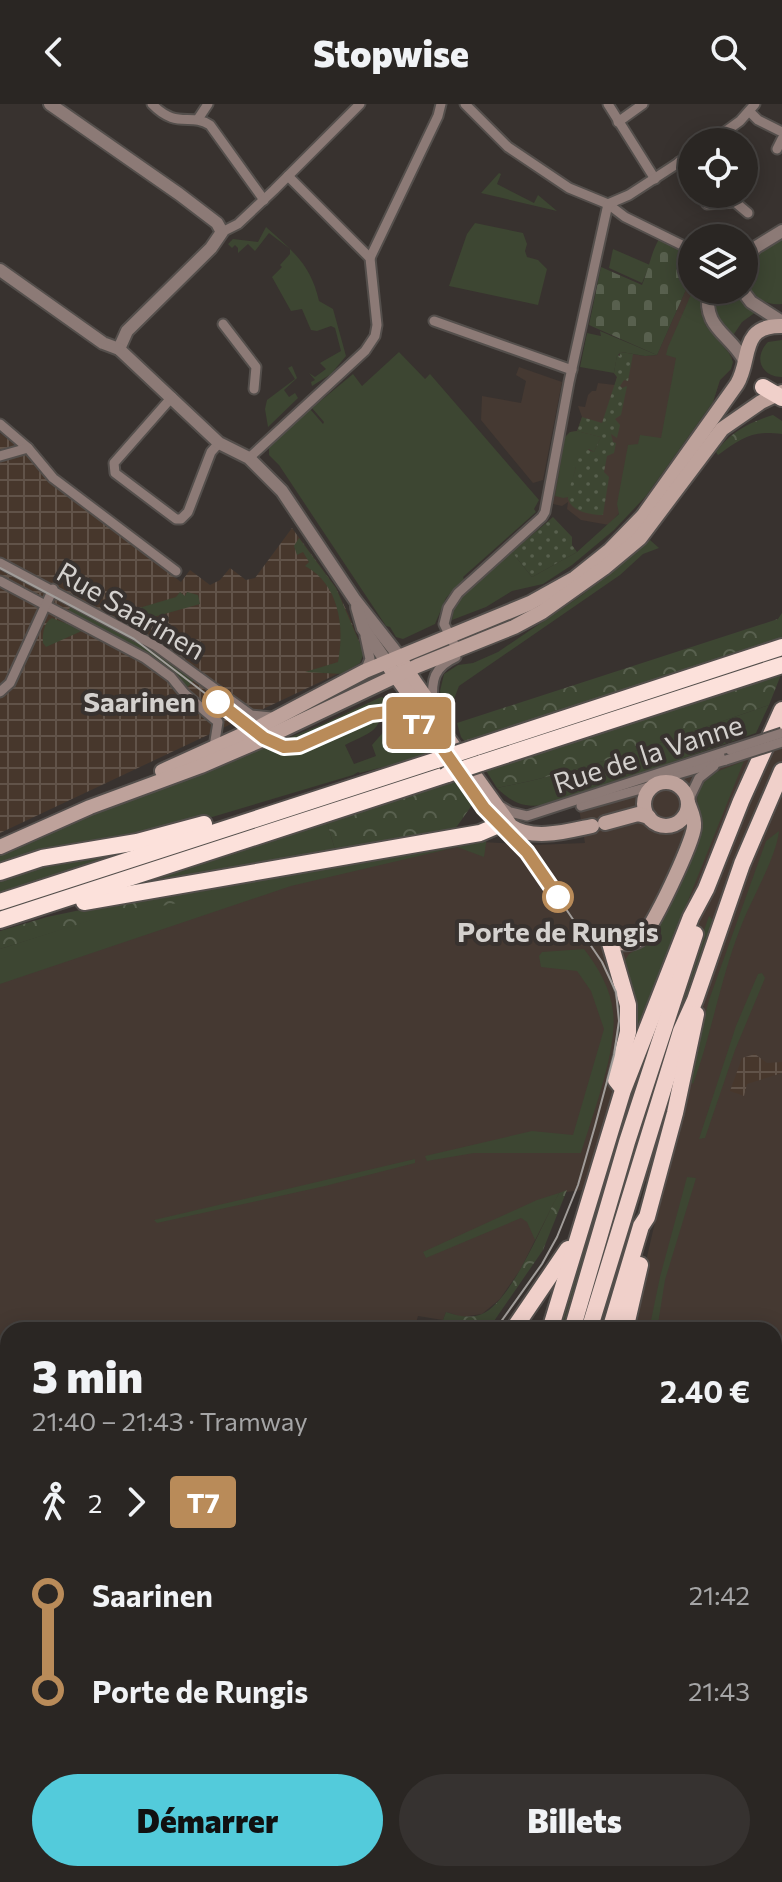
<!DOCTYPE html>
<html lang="fr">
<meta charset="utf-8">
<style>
body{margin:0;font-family:Commissioner,sans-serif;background:#363230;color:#f1f3f6;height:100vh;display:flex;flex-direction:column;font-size:30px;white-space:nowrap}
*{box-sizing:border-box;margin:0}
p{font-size:26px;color:#a5a5a6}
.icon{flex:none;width:44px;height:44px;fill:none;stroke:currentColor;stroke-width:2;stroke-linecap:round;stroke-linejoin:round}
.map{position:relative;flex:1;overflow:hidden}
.details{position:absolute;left:0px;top:1218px;width:782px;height:560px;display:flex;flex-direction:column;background:#2a2623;border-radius:24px 24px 0 0;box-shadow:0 4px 20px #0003,0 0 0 2px #464341}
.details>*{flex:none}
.badge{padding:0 16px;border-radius:6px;font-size:28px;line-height:52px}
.buttons{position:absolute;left:678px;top:24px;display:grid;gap:16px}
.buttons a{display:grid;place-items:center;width:80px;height:80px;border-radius:50%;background:#2a2623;box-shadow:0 4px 20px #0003,0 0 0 2px #464341;font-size:40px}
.map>.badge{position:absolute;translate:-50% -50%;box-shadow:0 0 0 4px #fff}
.legs{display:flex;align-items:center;gap:12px;height:88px;padding:0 32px;font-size:26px}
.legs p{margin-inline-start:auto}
.headline{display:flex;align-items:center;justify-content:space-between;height:136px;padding:0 32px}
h1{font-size:44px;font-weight:800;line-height:60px}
.primary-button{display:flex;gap:16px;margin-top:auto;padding:16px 32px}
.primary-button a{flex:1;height:92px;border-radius:48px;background:#53cbdb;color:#111;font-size:32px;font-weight:800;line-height:92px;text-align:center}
.primary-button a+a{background:#363230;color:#f1f3f6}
ul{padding:0 32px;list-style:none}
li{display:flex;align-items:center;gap:28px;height:96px;font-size:30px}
li i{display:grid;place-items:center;width:12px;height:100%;margin:0 10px;background:currentColor}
li i::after{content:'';width:20px;height:20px;margin:-10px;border:6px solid;border-radius:50%;background:#2a2623}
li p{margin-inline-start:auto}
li:first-child i{background:linear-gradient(#0000 50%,currentColor 0)}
li:last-child i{background:linear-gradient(currentColor 50%,#0000 0)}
header{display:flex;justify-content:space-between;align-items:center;height:104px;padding:0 32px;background:#2a2623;font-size:36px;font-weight:800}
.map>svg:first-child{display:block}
</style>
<header><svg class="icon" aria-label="back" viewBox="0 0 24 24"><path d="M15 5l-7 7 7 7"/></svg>Stopwise<svg class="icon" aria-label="search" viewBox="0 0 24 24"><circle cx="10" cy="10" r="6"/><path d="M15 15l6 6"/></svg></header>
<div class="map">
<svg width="782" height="1778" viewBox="0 0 782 1778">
<defs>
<pattern id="industrial-grid" width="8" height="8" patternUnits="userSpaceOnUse" patternTransform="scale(2)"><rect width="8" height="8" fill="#47372c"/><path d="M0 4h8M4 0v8" fill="none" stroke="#615349"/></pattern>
<pattern id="forest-crowns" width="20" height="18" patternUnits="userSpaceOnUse" patternTransform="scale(2)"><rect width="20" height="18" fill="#3d4632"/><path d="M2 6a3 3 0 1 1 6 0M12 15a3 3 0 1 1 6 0" fill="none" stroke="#58604e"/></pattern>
<pattern id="cemetery-stones" width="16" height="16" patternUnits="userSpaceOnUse" patternTransform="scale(2)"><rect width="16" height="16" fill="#3d4632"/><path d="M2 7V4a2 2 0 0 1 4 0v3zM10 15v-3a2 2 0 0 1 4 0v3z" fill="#58604e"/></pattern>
<pattern id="park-dots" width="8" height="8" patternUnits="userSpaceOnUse" patternTransform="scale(2)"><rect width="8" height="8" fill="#3d4632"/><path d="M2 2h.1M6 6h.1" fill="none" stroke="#58604e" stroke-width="1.8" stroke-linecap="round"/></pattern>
</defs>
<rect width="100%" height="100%" fill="#38322f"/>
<g fill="#453932">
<polygon points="692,172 692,186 700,186 703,216 709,228 732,253 731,265 720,276 713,298 609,421 581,416 567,405 568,398 562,402 553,400 565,333 570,328 577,327 582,313 578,302 585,303 588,291 592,287 596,287 598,279 615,281 617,273 614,269 620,248 645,252 657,251"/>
<polygon points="519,263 562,278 543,376 533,379 481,316 482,292 521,299 526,277 516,271"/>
<polygon points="782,631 782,1778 652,1778 654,1770 774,1770 774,1226 630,1226 665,1075 559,1089 520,1166 500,1195 482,1210 462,1213 446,1208 443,1216 418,1212 414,1226 365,1226 330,1221 278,1226 8,1226 8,1279 0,1280 0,845 359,760 482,738 534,741 585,739 578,699"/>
</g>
<g fill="url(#industrial-grid)">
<polygon points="0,329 25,349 53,381 181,478 190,466 210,481 220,476 230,464 246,476 255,474 292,424 336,484 349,512 359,537 350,564 0,729"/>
<polygon points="755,950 767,959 782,958 782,969 747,980 744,992 730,987 742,954"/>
<polygon points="8,1289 8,1770 392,1770 391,1778 0,1778 0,1290"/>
</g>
<g fill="#3d4632">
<polygon points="499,69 501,70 497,80 534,99 538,91 557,107 481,89"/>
<polygon points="475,119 523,129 527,140 525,147 527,153 538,156 547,165 538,201 449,182 467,130"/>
<path d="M266,123c27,24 45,38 53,74l14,8 13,47 -15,18 -19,12 -1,-4 4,-2 -6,-7 6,4 11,-8 -6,-6 21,-12 -6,-23 -4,-2 -14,5 -6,-1 -9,-21 -11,2 -19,-34 10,-10 -2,-2 10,-11v-5l-21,-16 -14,18 -7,-7 -10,9v-5l-3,-3 -3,3 -4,-4 5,-5 25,3z"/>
<path d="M782,133v67c-24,3 -48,-20 -31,-44 6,-10 21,-16 31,-23z"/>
<polygon points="613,145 650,161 642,179 609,164"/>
<polygon points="693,186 700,186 701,209 706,222 729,249 733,258 731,265 720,276 713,298 646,392 614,426 572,461 543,480 512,487 486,503 452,516 454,504 460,495 512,448 532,473 577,448 619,410 617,400 628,341 638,340 640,331 661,334 676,254 666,251 668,243"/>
<polygon points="715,186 738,186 756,208 742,218 732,233 716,212"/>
<polygon points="600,227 657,251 645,252 621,248 617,252 614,269 580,263 587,229 601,232"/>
<path d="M782,236v37c-21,0 -29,-20 -14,-35z"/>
<polygon points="399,248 425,275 430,270 539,396 534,405 536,408 463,473 464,475 446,494 435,520 403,535 396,533 390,523 386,522 279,361 269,351 269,342 310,305 323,320 324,318 312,304 353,270 362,282"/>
<polygon points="292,262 297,274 284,286 289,293 295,289 298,294 268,323 265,305 267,296 295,275 288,264"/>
<polygon points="577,327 601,333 594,348 589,345 576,363 568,393 563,394 555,392 565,333 570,328"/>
<path d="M299,434l37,50 28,65 -4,10 -18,11 -37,-2 33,-10c7,-35 1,-78 -33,-96l4,-4 -6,-10 -6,3 -3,-9z"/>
<polygon points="650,436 659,444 643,450 620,471 459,582 451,603 446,605 440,587 444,570 458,561 473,559 498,548 582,491"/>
<polygon points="180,488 185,492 187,488 198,491 200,500 150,514 140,512 139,504 176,493"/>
<polygon points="73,499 155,547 194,576 188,583 146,551 68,507"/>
<path d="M52,514l32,12 -38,17 -3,-4c-1,-9 1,-21 9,-25z"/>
<path d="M381,593l5,1c-7,34 -10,32 -41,47l9,19 22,-8 -4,-11 14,-16 8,-30 10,3 13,14 2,-1 9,9 -7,9 12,21 -73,19 -2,-1 -5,3 -161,48 -192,42v-12l105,-45 89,-32 129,-52z"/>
<path d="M769,601l-13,28 -204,71c-24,4 -37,2 -55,-16 93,-18 183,-53 272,-83z"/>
<polygon points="744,657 637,924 633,925 622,861 629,850 646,840 655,829 664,809 700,718 697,693 701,681 716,668"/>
<polygon points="327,718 336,749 123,787 121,782"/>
<path d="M779,727c-3,28 -29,70 -39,98 -20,51 -28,104 -47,155l-4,-4 20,-80 57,-159z"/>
<polygon points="487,733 484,753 457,743 291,782 0,880 0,845 195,782"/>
<polygon points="107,749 106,754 98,757 0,789 0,772 7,769"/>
<polygon points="709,812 713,816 676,922 639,1042 628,1044"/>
<path d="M584,845c14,18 27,40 29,63 5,36 -21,105 -32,141h-107l-47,8 -2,-5 107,-25 41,4 31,-106 -13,-38 -14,-20 -36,-4 -2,-11 3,-4z"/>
<polygon points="762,869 765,874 735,946 705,1034 699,1035 736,922 758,870"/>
<polygon points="415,1055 415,1059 325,1082 157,1119 154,1116"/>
<polygon points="687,1073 696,1074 665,1176 657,1226 649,1226 660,1173"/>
<polygon points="607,1081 564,1226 558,1226 600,1082"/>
<polygon points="559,1089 535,1136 527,1118 521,1114 426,1154 423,1148 537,1096"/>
</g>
<g fill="url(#forest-crowns)">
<path d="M773,311l9,6v13c-30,-4 -40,4 -64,21l-2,-3c15,-21 35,-30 57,-37z"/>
<polygon points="782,509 782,535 467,640 461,633 457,619 778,515"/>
<path d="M782,568l-13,33c-89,30 -179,65 -272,83l-12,-19 208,-66z"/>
<polygon points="453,675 472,701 453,728 336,749 327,718"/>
<polygon points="195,782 187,797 92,816 0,845 0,827 47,813"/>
<path d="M567,1086l-24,60 -49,71 -10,9h-23l-18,-10 3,-8c12,4 23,7 36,2 30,-13 61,-92 77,-121z"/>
</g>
<path fill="url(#cemetery-stones)" d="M660,133l32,15v24l-35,79 -68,-30 12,-58 41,18c8,-19 8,-30 18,-48z"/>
<g fill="url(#park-dots)">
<path d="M620,248l13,2 -5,27 -4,-1 -4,6 2,2 5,-2 -6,29 -6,4 5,6 -3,13 -6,-4 2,8 3,1 -2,10 -7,3 -3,16 5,5 -6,38c-11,0 -31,-3 -35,-16 -1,-6 6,-24 8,-32l-3,-1 4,-20 17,6 7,-15 -24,-6 5,-14 20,6 15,-46 -3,-4 3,-18 3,1z"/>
<polygon points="553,413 572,433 572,441 577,448 532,473 512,448"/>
</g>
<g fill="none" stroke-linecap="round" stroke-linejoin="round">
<g stroke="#544f4c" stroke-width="13">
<g id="minor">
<path d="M152,0c25,26 38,8 58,21l54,75"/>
<polyline points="465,0 508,43 569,84 608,100 625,113 684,142 692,143"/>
<polyline points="608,0 655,75"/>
<polyline points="750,8 758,16 782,28"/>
<polyline points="198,15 208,0"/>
<polyline points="618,18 643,0"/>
<polyline points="711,38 740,17 755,0"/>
<polyline points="777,45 782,35"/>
<polyline points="679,58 692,78"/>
<polyline points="700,90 707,100 735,98 748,109"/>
<polyline points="222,128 238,120 274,86 360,0"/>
<polyline points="370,154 438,12 441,0"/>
<polyline points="434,217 572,266"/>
<polyline points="223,220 256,263 254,285"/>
<polyline points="172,293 114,359 115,369 176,415 181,415 188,408 211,348 219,339"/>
<polyline points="0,320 28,344 53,374 176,467"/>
<polyline points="0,352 28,344"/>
<polyline points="249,354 365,247 375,232 377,221 370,154 288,72"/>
<polyline points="0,459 156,542 251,611 271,613"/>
<polyline points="0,477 145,554 171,573 185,590 218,618 214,643"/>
<polyline points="457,546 444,520 448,504 458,489 542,413 545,408 569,278 608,100 629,91 692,50"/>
<polyline points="365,567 370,555 365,532"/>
<polyline points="0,588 10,579 53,485"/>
<path d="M433,598c-2,-22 1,-35 23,-45"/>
<polyline points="660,678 671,672 726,656"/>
<polyline points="688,697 699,674 714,662"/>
<polyline points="581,702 655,681"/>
<polyline points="502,703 510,708 527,712 730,646"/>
<polyline points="774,1545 782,1550"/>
<polyline points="776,1571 782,1574"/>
</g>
</g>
<g stroke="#544f4c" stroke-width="16">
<g id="tertiary">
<polyline points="50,0 179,90 217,119 222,128 211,144 127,227 119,245"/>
<polyline points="744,155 756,143 782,127"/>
<polyline points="0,166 103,239 119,245 219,339 249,354 282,387 355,496 399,552"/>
<path d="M709,186c-7,38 20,43 35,70"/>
<polyline points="742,186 751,198 782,218"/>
<polyline points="357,503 363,524 386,557"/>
</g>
</g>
<g stroke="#544f4c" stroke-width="18">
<g id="secondary">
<path d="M403,559c12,22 29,40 40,63"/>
<path d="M390,564l20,28 40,45 61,85c22,15 57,5 81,0"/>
<path d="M162,667l97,-44 106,-56 165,-68 45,-25 35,-28 33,-34 94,-132c15,-25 2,-59 45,-58"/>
<circle cx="666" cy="700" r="22"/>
<polyline points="605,719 638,710 649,713"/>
<polyline points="0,743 90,703 201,662 259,637 417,562 514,523 542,508 604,464 640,434 722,325 761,298 782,288"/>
<path d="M610,839c10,0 21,2 30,-4 11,-7 53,-97 54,-112 1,-9 -3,-16 -6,-24"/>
</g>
</g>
<g stroke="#544f4c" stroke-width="20">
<g id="trunk">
<polyline points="763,283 782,294"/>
<polyline points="610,839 628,901 628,928 616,976 620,981"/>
<polyline points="513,1226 568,1145"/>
<polyline points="550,1226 623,986 691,813 706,785 741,697 782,606"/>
<polyline points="572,1226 627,1038 695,830"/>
<polyline points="589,1226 681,927 695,896 742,760 782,667"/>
<polyline points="610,1226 641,1122 647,1113 675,1009 696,910"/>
<polyline points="625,1226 640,1161"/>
<polyline points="475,1776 484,1770"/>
<polyline points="416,1778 418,1770"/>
<polyline points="437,1778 439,1770"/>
<polyline points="454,1778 456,1770"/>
</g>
</g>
<g stroke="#544f4c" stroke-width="20">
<g id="motorway">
<polyline points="474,644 782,543"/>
<polyline points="481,659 782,561"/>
<polyline points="0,768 42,754 137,738 204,720"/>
<polyline points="0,798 437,656"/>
<polyline points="84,798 480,729 494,723"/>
<polyline points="0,816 448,670"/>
</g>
</g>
<use href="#minor" stroke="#8c7a76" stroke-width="9"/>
<use href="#tertiary" stroke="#8c7a76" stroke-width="12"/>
<use href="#secondary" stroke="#bea29b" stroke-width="14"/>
<use href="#trunk" stroke="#f0d0ca" stroke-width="16"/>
<use href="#motorway" stroke="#fce1db" stroke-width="16"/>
<g stroke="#a19d9a" stroke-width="2">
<polyline points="0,464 134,535 253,626 279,642 299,642 371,610 388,608 414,615 433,631 484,704 532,755 602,858 616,888 619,917 614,951 595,1022 578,1081 557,1133 542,1160 495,1226"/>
<polyline points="408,1770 408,1778"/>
</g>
<g stroke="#544f4c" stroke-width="13" stroke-linecap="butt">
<g id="minor-bridge">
<polyline points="730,646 782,629"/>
<polyline points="726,656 782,638"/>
</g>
</g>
<g stroke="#544f4c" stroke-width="20" stroke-linecap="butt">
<g id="motorway-bridge">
<polyline points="437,656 474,644"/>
<polyline points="448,670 481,659"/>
</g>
</g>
<use href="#minor-bridge" stroke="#8c7a76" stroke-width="9"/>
<use href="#motorway-bridge" stroke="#fce1db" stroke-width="16"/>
</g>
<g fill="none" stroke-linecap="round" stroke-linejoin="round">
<g stroke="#fff" stroke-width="18">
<polyline id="line-1" points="218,598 264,634 284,643 299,642 371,610 388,608 414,615 433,631 484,704 527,748 558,793"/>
</g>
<use href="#line-1" stroke="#b98b59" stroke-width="12"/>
</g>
<g fill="#fff" stroke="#b98b59" stroke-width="4">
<circle cx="218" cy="598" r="14"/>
<circle cx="558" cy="793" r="14"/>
</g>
<g text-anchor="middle" stroke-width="8" stroke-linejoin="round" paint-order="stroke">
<g font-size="28" fill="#d4d1ce" stroke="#38322f">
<text transform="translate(131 507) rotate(30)" y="10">Rue Saarinen</text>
<text transform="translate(648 650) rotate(-18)" y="10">Rue de la Vanne</text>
</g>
<g font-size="28" font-weight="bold" fill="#d4d1ce" stroke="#38322f" text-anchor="end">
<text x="196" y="608">Saarinen</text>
<text x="558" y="838" text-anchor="middle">Porte de Rungis</text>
</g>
</g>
</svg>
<div class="buttons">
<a><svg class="icon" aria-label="locate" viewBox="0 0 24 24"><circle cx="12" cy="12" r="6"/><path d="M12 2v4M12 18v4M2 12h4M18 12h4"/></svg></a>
<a><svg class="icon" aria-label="layers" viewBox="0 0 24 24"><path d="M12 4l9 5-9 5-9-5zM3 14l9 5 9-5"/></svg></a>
</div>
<b class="badge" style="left:419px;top:619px;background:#b98b59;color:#fff">T7</b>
<section class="details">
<div class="headline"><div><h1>3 min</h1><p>21:40 – 21:43 · Tramway</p></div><b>2.40 €</b></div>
<div class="legs"><svg class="icon" aria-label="walk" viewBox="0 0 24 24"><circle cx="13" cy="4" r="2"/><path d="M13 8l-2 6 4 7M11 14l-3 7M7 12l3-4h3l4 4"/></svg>2<svg class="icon" aria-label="forward" viewBox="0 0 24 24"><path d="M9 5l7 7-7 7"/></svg><b class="badge" style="background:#b98b59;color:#fff">T7</b></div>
<ul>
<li><i style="color:#b98b59"></i><b>Saarinen</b><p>21:42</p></li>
<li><i style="color:#b98b59"></i><b>Porte de Rungis</b><p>21:43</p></li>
</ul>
<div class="primary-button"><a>Démarrer</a><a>Billets</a></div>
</section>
</div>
